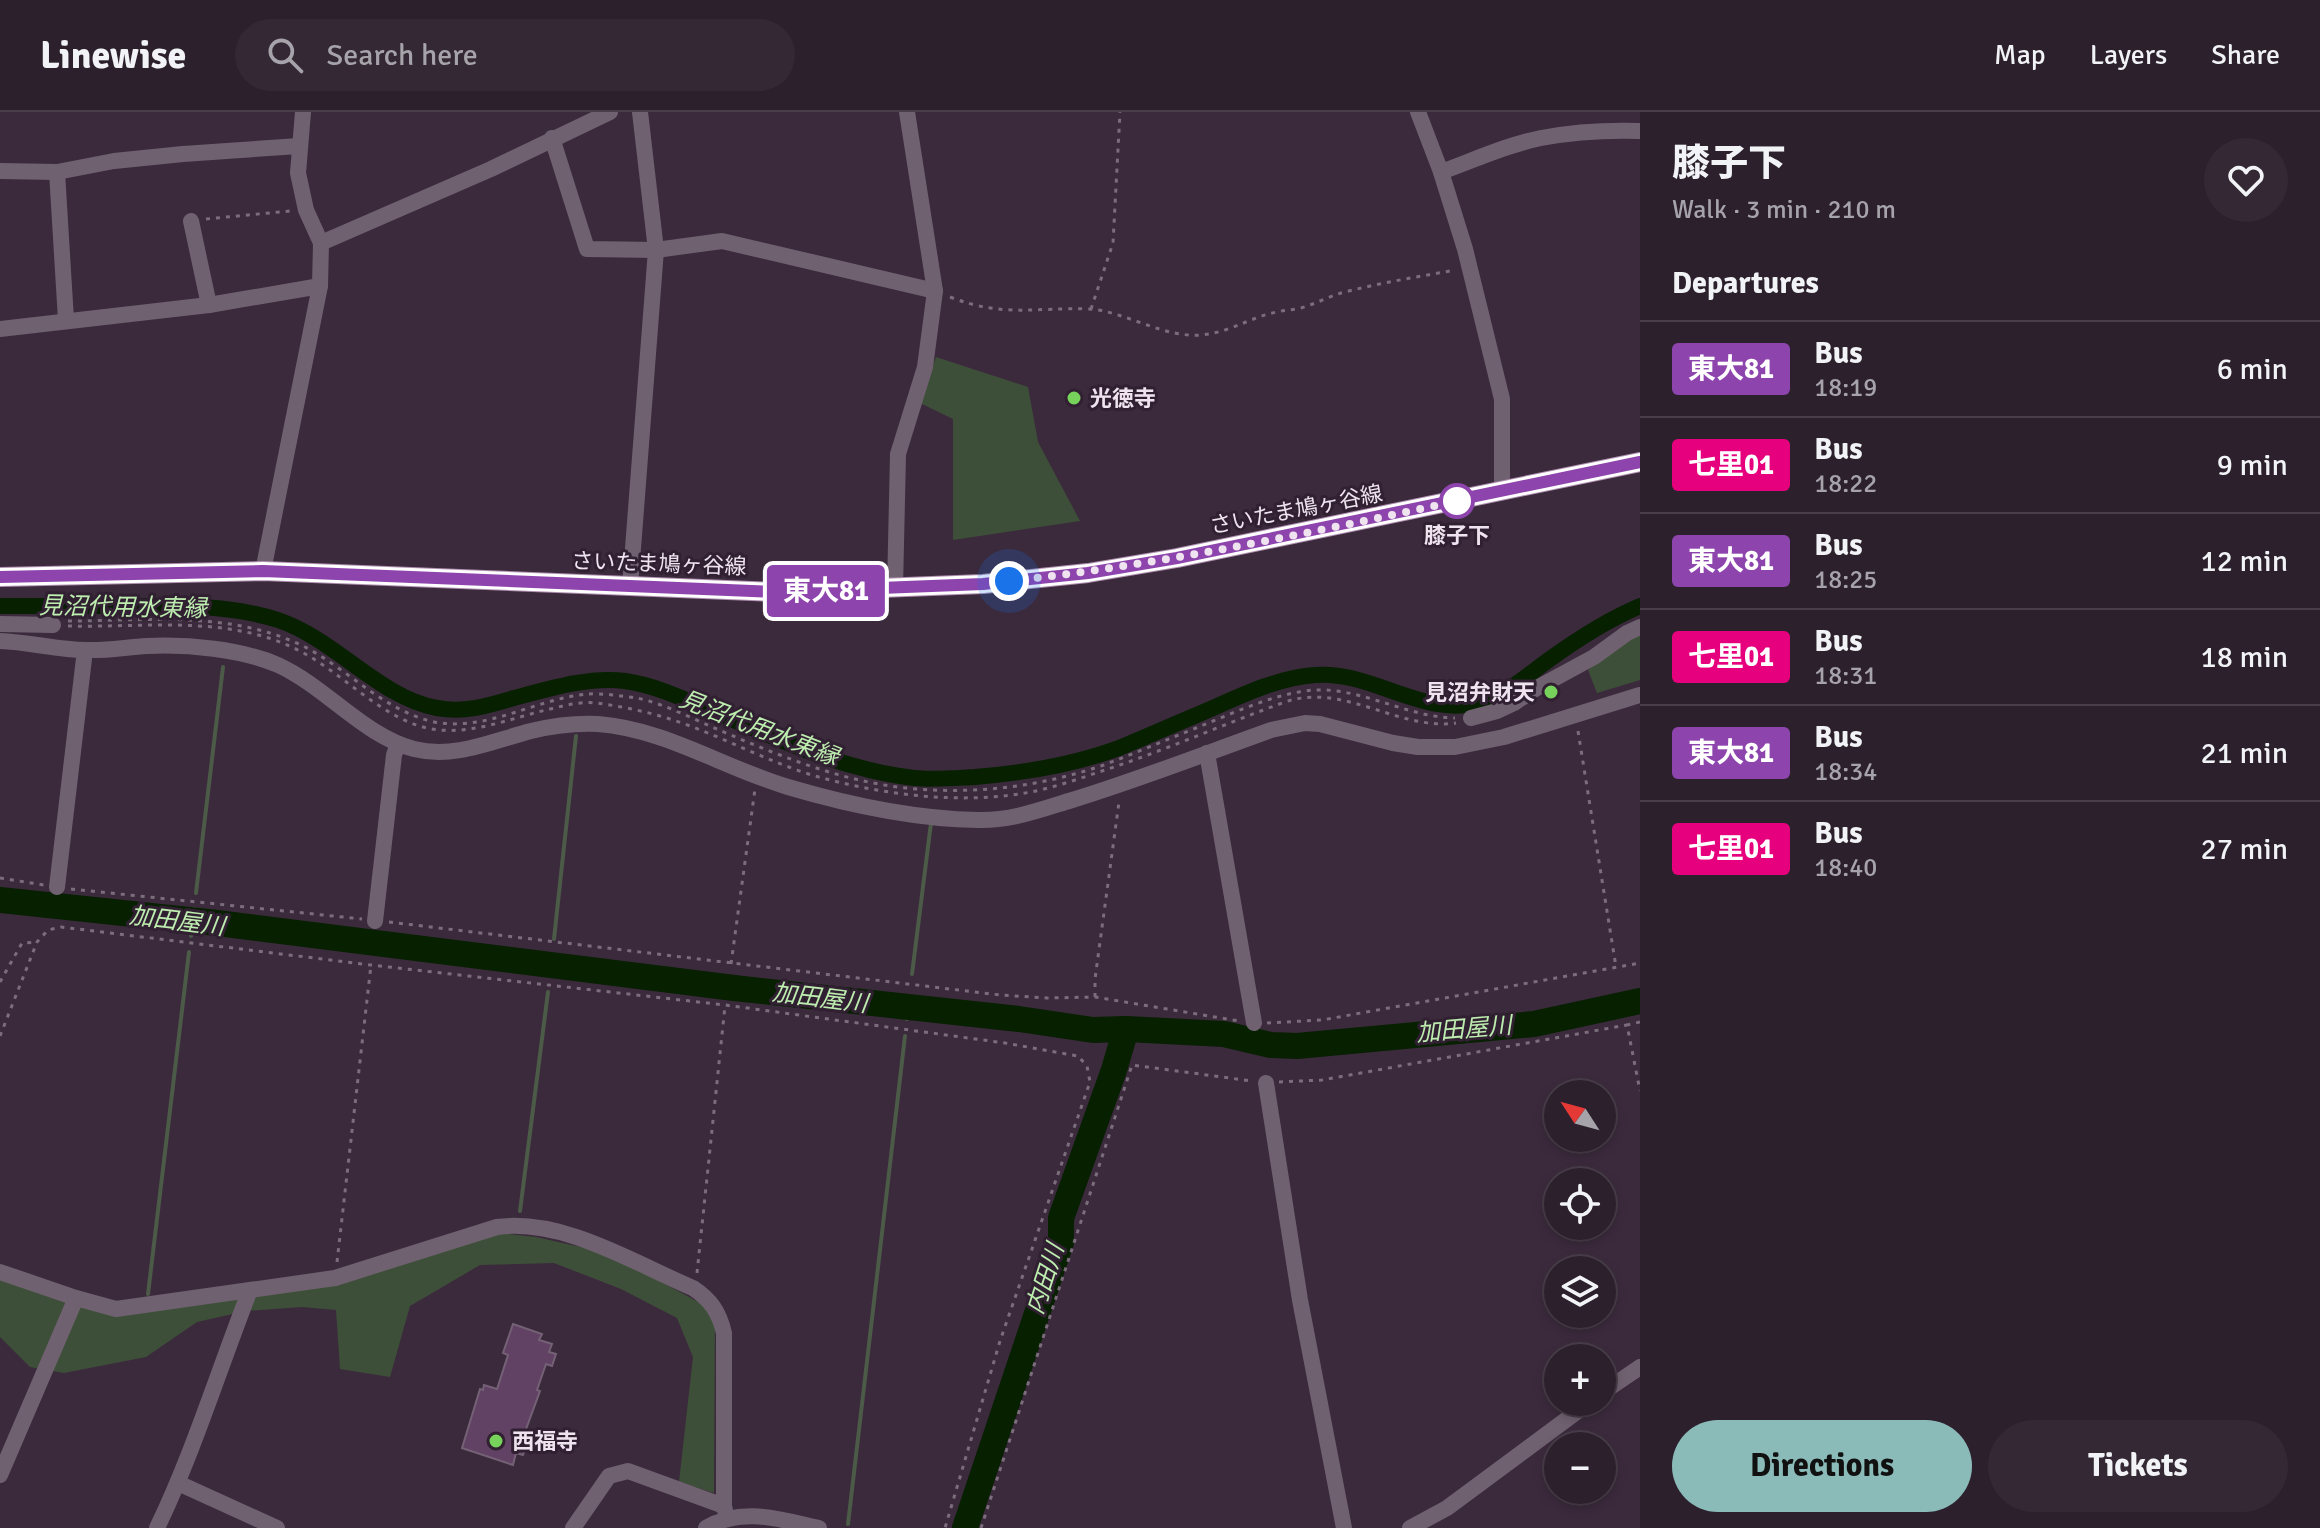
<!DOCTYPE html>
<meta charset="utf-8">
<style>
body{margin:0;font-family:Signika,"Noto Sans JP",sans-serif;background:#342835;color:#f1f3f6;height:100vh;display:flex;flex-direction:column;font-size:30px;white-space:nowrap}
*{box-sizing:border-box;margin:0}
p{font-size:26px;color:#a6a3aa}
.icon{flex:none;width:44px;height:44px;fill:none;stroke:currentColor;stroke-width:2;stroke-linecap:round;stroke-linejoin:round}
.map{position:relative;flex:1;overflow:hidden}
.panel{display:flex;flex-direction:column;background:#2c202d;width:680px}
.panel>*{flex:none}
.badge{padding:0 16px;border-radius:6px;font-size:28px;line-height:52px}
.needle{width:52px;rotate:306deg}
.controls{position:absolute;left:1544px;top:968px;display:grid;gap:16px}
.controls a{display:grid;place-items:center;width:72px;height:72px;border-radius:50%;background:#2c202d;box-shadow:0 4px 12px #0003,0 0 0 2px #483e49;font-size:40px}
.you{position:absolute;width:40px;height:40px;margin:-20px;border:6px solid #fff;border-radius:50%;background:#1a73e8;box-shadow:0 0 0 12px #1a73e833}
.map>.badge{position:absolute;translate:-50% -50%;box-shadow:0 0 0 4px #fff}
h2{padding:0 32px;font-size:30px;line-height:72px}
.round{display:grid;place-items:center;flex:none;width:84px;height:84px;border-radius:42px;background:#342835}
.summary{display:flex;align-items:center;justify-content:space-between;height:136px;padding:0 32px}
h1{font-size:38px;font-weight:800;line-height:60px}
.action{display:flex;gap:16px;margin-top:auto;padding:16px 32px}
.action a{flex:1;height:92px;border-radius:48px;background:#8bbbb9;color:#111;font-size:32px;font-weight:800;line-height:92px;text-align:center}
.action a+a{background:#342835;color:#f1f3f6}
ul{padding:0;list-style:none}
li{display:flex;align-items:center;gap:24px;height:96px;padding:0 32px;border-top:2px solid #483e49}
li div{flex:1}
li b{display:block;font-size:30px}
li em{font-style:normal}
li .badge{min-width:88px;font-weight:700;text-align:center}
header{display:flex;align-items:center;gap:48px;box-sizing:border-box;height:112px;padding:0 40px;background:#2c202d;border-bottom:2px solid #483e49}
header strong{font-size:38px}
nav{display:flex;gap:44px;margin-inline-start:auto;font-size:28px}
.search{width:560px;height:72px;background:#342835;display:flex;align-items:center;gap:20px;box-sizing:border-box;padding:0 28px;border-radius:44px;color:#a6a3aa;font-size:30px}
main{display:flex;flex:1;min-height:0}
.map>svg:first-child{display:block}
</style>
<header>
<strong>Linewise</strong>
<div class="search"><svg class="icon" aria-label="search" viewBox="0 0 24 24"><circle cx="10" cy="10" r="6"/><path d="M15 15l6 6"/></svg>Search here</div>
<nav><a>Map</a><a>Layers</a><a>Share</a></nav>
</header>
<main>
<div class="map">
<svg width="1640" height="1416" viewBox="0 0 1640 1416">
<rect width="100%" height="100%" fill="#3b2a3c"/>
<g fill="#3e4f39">
<polygon points="936,245 1028,275 1038,330 1080,409 953,428 953,307 920,291"/>
<polygon points="1640,521 1640,568 1597,581 1588,558 1626,528"/>
<polygon points="500,1121 536,1125 607,1141 706,1194 715,1211 714,1381 679,1370 693,1245 677,1206 621,1177 554,1151 480,1153 410,1194 390,1265 340,1257 336,1198 302,1195 246,1199 197,1210 146,1245 64,1261 30,1255 0,1225 0,1168 114,1204 226,1189"/>
</g>
<g fill="none" stroke-linecap="round" stroke-linejoin="round">
<g stroke="#4c5a48" stroke-width="4">
<polyline points="196,781 223,555"/>
<polyline points="191,824 194,797"/>
<polyline points="554,827 576,624"/>
<polyline points="912,862 931,711"/>
<polyline points="550,864 552,842"/>
<polyline points="907,907 910,884"/>
<polyline points="520,1099 548,880"/>
<polyline points="148,1182 189,840"/>
<polyline points="848,1412 905,924"/>
</g>
<path stroke="#062000" stroke-width="16" d="M0,494c41,0 81,0 122,0 52,0 106,-2 156,14 57,19 102,78 159,88 28,5 50,-2 77,-10 34,-9 76,-22 111,-17 35,5 67,22 99,35 62,27 122,54 190,62 19,2 41,0 61,-1 49,-4 98,-12 144,-29 25,-10 49,-21 73,-31 39,-16 80,-39 123,-42 58,-5 111,46 169,26 25,-9 45,-27 66,-42 29,-21 57,-39 90,-53"/>
<g stroke="#062000" stroke-width="26">
<polyline points="0,788 217,811 734,876 1019,907 1093,918 1126,917 1224,922 1271,933 1297,934 1534,912 1640,889"/>
<polyline points="965,1416 1061,1130 1061,1106 1114,958 1126,917"/>
</g>
</g>
<polygon fill="#624264" stroke="#746175" stroke-width="2" points="513,1212 542,1222 539,1228 552,1232 549,1240 556,1242 552,1254 546,1252 537,1278 540,1279 525,1320 530,1322 523,1343 516,1341 513,1353 462,1336 480,1277 483,1278 484,1273 497,1277 508,1243 503,1241"/>
<g fill="none" stroke-linecap="round" stroke-linejoin="round">
<g stroke="#7b6d7c" stroke-width="3" stroke-dasharray="4 6" stroke-linecap="butt">
<polyline points="206,107 290,99"/>
<path d="M950,185c54,21 85,10 139,12 35,2 74,29 112,26 31,-3 49,-18 76,-23 8,-2 16,-2 24,-4 14,-4 27,-11 40,-15 38,-10 76,-16 114,-23"/>
<polyline points="1091,197 1113,131 1120,0"/>
<path d="M68,509c79,0 163,-11 237,26 42,22 78,62 125,74 54,13 104,-22 157,-27 15,-1 35,2 50,4 28,6 56,21 82,32 61,26 121,51 187,58 65,7 133,-1 195,-22 32,-12 63,-25 95,-38 33,-13 68,-30 103,-36 54,-11 102,25 156,26"/>
<path d="M68,514c79,2 167,-13 239,29 39,22 76,63 120,73 40,9 81,-9 119,-18 17,-4 34,-9 51,-7 21,3 42,7 63,13 53,15 102,44 155,60 68,19 146,29 216,16 25,-5 50,-14 74,-22 61,-20 119,-46 180,-68 59,-20 113,29 171,21"/>
<polyline points="1578,619 1616,855"/>
<polyline points="0,766 44,773"/>
<polyline points="71,777 362,807"/>
<polyline points="389,810 1000,883 1047,886 1095,885 1239,909"/>
<polyline points="731,852 755,677"/>
<polyline points="0,870 22,831 37,830"/>
<polyline points="1095,885 1095,867 1119,690"/>
<polyline points="1640,910 1627,913 1640,979"/>
<polyline points="1267,911 1322,908 1640,851"/>
<polyline points="0,924 37,830 48,818 61,815 371,853 725,893 1005,931 1078,944 1087,954 1090,970 1000,1229 945,1416"/>
<polyline points="1279,970 1322,968 1627,913"/>
<polyline points="337,1150 371,853"/>
<polyline points="697,1161 725,894"/>
<polyline points="981,1416 1132,953 1252,969"/>
</g>
<g stroke="#706171" stroke-width="16">
<polyline points="1418,0 1441,60 1465,137 1502,287 1502,380"/>
<polyline points="552,26 587,137 656,138 722,129 935,179"/>
<polyline points="0,59 57,60 114,49 183,42 299,34"/>
<polyline points="57,60 66,208"/>
<path d="M1441,60c33,-12 66,-27 100,-34 32,-6 67,-8 99,-7"/>
<polyline points="191,109 209,193"/>
<polyline points="321,131 491,57 610,0"/>
<polyline points="0,217 209,193 320,174"/>
<polyline points="263,459 320,174 321,131 306,98 298,61 303,0"/>
<polyline points="630,475 656,138 640,0"/>
<polyline points="895,477 898,342 925,255 935,179 907,0"/>
<polyline points="0,512 53,513"/>
<path d="M0,529c29,1 58,9 86,9 20,1 41,-3 61,-4 40,-2 94,3 131,19 48,22 86,71 136,84 41,10 78,-8 117,-18 21,-5 45,-8 67,-7 67,5 126,44 190,63 61,18 125,32 190,33 32,1 62,-10 91,-19 69,-21 135,-47 202,-71l34,-7 15,1 73,19 25,4h37l49,-10 136,-42"/>
<polyline points="1471,606 1497,599 1514,591 1535,577 1594,545 1627,521 1640,515"/>
<polyline points="1207,641 1254,911"/>
<polyline points="57,775 85,538"/>
<polyline points="375,809 394,643 398,632"/>
<polyline points="1266,971 1300,1188 1344,1416"/>
<path d="M0,1160l76,26 40,11 219,-31 162,-51c66,-9 137,36 196,61 18,12 26,24 31,45v173l3,13"/>
<polyline points="1602,1281 1640,1255"/>
<polyline points="0,1363 76,1186"/>
<polyline points="178,1371 277,1416"/>
<path d="M157,1416c37,-77 62,-159 93,-238"/>
<polyline points="573,1416 609,1364 628,1359 724,1394"/>
<path d="M706,1416c37,-22 75,-8 113,0"/>
<polyline points="1410,1416 1447,1396 1590,1290"/>
</g>
<polyline stroke="#af90b0" stroke-width="20" points="0,465 263,459 777,480 983,472 1088,461 1177,446 1640,350"/>
</g>
<g fill="none" stroke-linecap="round" stroke-linejoin="round">
<g stroke="#fff" stroke-width="18">
<polyline id="line" points="0,465 263,459 777,480 983,472 1088,461 1177,446 1640,350"/>
</g>
<use href="#line" stroke="#8e44ad" stroke-width="12"/>
<path stroke="#eee3ef" stroke-width="8" stroke-dasharray="0 14.4" d="M1009,469c151,-16 300,-48 448,-80"/>
</g>
<g fill="#76d25a" stroke="#312032" stroke-width="3">
<circle cx="1074" cy="286" r="8"/>
<circle cx="1551" cy="580" r="8"/>
<circle cx="496" cy="1329" r="8"/>
</g>
<circle fill="#fff" stroke="#8e44ad" stroke-width="4" cx="1457" cy="389" r="16"/>
<g text-anchor="middle" stroke-width="6" stroke-linejoin="round" paint-order="stroke">
<g font-size="22" font-weight="bold" fill="#eee3ef" stroke="#312032" text-anchor="start">
<text x="1090" y="294">光徳寺</text>
<text x="1535" y="588" text-anchor="end">見沼弁財天</text>
<text x="512" y="1337">西福寺</text>
</g>
<g font-size="22" fill="#eee3ef" stroke="#312032">
<text transform="translate(1296 397) rotate(-11)" y="8">さいたま鳩ヶ谷線</text>
<text transform="translate(659 451) rotate(2)" y="8">さいたま鳩ヶ谷線</text>
</g>
<g font-size="22" font-weight="bold" fill="#eee3ef" stroke="#312032">
<text x="1457" y="431">膝子下</text>
</g>
<g font-size="24" font-style="italic" fill="#bdedaf" stroke="#312032">
<text transform="translate(123 495) rotate(1)" y="8">見沼代用水東縁</text>
<text transform="translate(759 616) rotate(21)" y="8">見沼代用水東縁</text>
<text transform="translate(177 809) rotate(7)" y="8">加田屋川</text>
<text transform="translate(820 886) rotate(7)" y="8">加田屋川</text>
<text transform="translate(1464 917) rotate(-5)" y="8">加田屋川</text>
<text transform="translate(1045 1167) rotate(-72)" y="8">内田川</text>
</g>
</g>
</svg>
<div class="controls">
<a><svg class="needle" viewBox="-14 -14 28 28"><path d="M0-13l5 13h-10z" fill="#e53935"/><path d="M0 13l5-13h-10z" fill="#a6a3aa"/></svg></a>
<a><svg class="icon" aria-label="locate" viewBox="0 0 24 24"><circle cx="12" cy="12" r="6"/><path d="M12 2v4M12 18v4M2 12h4M18 12h4"/></svg></a>
<a><svg class="icon" aria-label="layers" viewBox="0 0 24 24"><path d="M12 4l9 5-9 5-9-5zM3 14l9 5 9-5"/></svg></a>
<a>+</a>
<a>−</a>
</div>
<div class="you" style="left:1009px;top:469px"></div>
<b class="badge" style="left:826px;top:479px;background:#8e44ad;color:#fff">東大81</b>
</div>
<section class="panel">
<div class="summary"><div><h1>膝子下</h1><p>Walk · 3 min · 210 m</p></div><a class="round"><svg class="icon" aria-label="heart" viewBox="0 0 24 24"><path d="M12 20l-8-8c-3-5 5-10 8-4 3-6 11-1 8 4z"/></svg></a></div>
<h2>Departures</h2>
<ul>
<li><span class="badge" style="background:#8e44ad;color:#fff">東大81</span><div><b>Bus</b><p>18:19</p></div><em>6 min</em></li>
<li><span class="badge" style="background:#e6007e;color:#fff">七里01</span><div><b>Bus</b><p>18:22</p></div><em>9 min</em></li>
<li><span class="badge" style="background:#8e44ad;color:#fff">東大81</span><div><b>Bus</b><p>18:25</p></div><em>12 min</em></li>
<li><span class="badge" style="background:#e6007e;color:#fff">七里01</span><div><b>Bus</b><p>18:31</p></div><em>18 min</em></li>
<li><span class="badge" style="background:#8e44ad;color:#fff">東大81</span><div><b>Bus</b><p>18:34</p></div><em>21 min</em></li>
<li><span class="badge" style="background:#e6007e;color:#fff">七里01</span><div><b>Bus</b><p>18:40</p></div><em>27 min</em></li>
</ul>
<div class="action"><a>Directions</a><a>Tickets</a></div>
</section>
</main>
